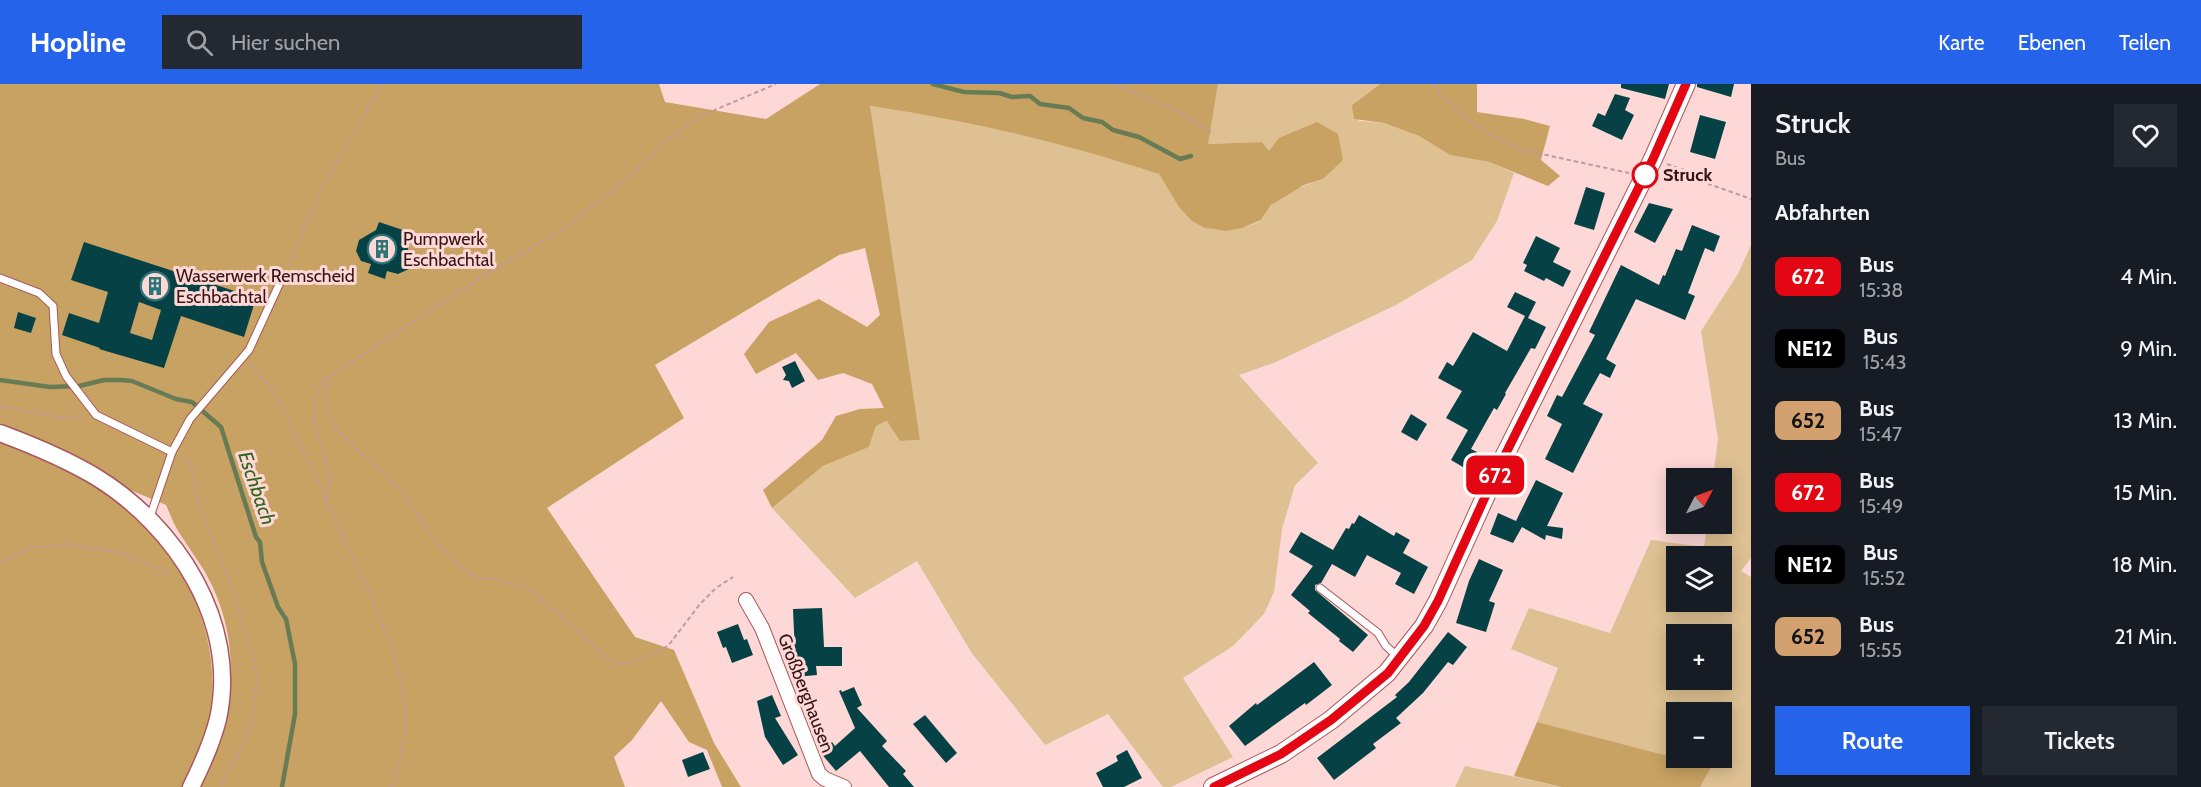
<!DOCTYPE html>
<html lang="de">
<meta charset="utf-8">
<style>
body{margin:0;font-family:Cabin,sans-serif;background:#242831;color:#f1f3f6;height:100vh;display:flex;flex-direction:column;font-size:22px;white-space:nowrap}
*{box-sizing:border-box;margin:0}
p{font-size:20px;color:#9ea1a6}
.icon{flex:none;width:33px;height:33px;fill:none;stroke:currentColor;stroke-width:2;stroke-linecap:round;stroke-linejoin:round}
.map{position:relative;flex:1;overflow:hidden}
.details{display:flex;flex-direction:column;background:#171b24;width:450px}
.details>*{flex:none}
.badge{padding:0 12px;border-radius:9px;font-size:21px;line-height:39px}
.needle{width:39px;rotate:49deg}
.fabs{position:absolute;left:1666px;top:384px;display:grid;gap:12px}
.fabs a{display:grid;place-items:center;width:66px;height:66px;border-radius:0px;background:#171b24;box-shadow:0 3px 15px #0003;font-size:30px}
.map>.badge{position:absolute;translate:-50% -50%;box-shadow:0 0 0 3px #fff}
h2{padding:0 24px;font-size:22px;line-height:54px}
.round{display:grid;place-items:center;flex:none;width:63px;height:63px;border-radius:0px;background:#242831}
.overview{display:flex;align-items:center;justify-content:space-between;height:102px;padding:0 24px}
h1{font-size:28px;font-weight:600;line-height:45px}
.button{display:flex;gap:12px;margin-top:auto;padding:12px 24px}
.button a{flex:1;height:69px;border-radius:0px;background:#2563eb;color:#fff;font-size:24px;font-weight:600;line-height:69px;text-align:center}
.button a+a{background:#242831;color:#f1f3f6}
ul{padding:0;list-style:none}
li{display:flex;align-items:center;gap:18px;height:72px;padding:0 24px}
li div{flex:1}
li b{display:block;font-size:22px}
li em{font-style:normal}
li .badge{min-width:66px;font-weight:700;text-align:center}
header{display:flex;align-items:center;gap:36px;box-sizing:border-box;height:84px;padding:0 30px;background:#2563eb;color:#fff}
header strong{font-size:28px}
nav{display:flex;gap:33px;margin-inline-start:auto;font-size:21px}
.search{width:420px;height:54px;background:#242831;display:flex;align-items:center;gap:15px;box-sizing:border-box;padding:0 21px;border-radius:0px;color:#9ea1a6;font-size:22px}
main{display:flex;flex:1;min-height:0}
.map>svg:first-child{display:block}
</style>
<header>
<strong>Hopline</strong>
<div class="search"><svg class="icon" aria-label="search" viewBox="0 0 24 24"><circle cx="10" cy="10" r="6"/><path d="M15 15l6 6"/></svg>Hier suchen</div>
<nav><a>Karte</a><a>Ebenen</a><a>Teilen</a></nav>
</header>
<main>
<div class="map">
<svg width="1751" height="703" viewBox="0 0 1751 703">
<rect width="100%" height="100%" fill="#fed8d7"/>
<g fill="#dec092" fill-rule="evenodd">
<path d="M1218,0h162l-28,21 7,16 25,2 35,13 31,19 39,7 25,11 -17,48 -25,39 -76,45 -120,57 -37,13 79,88 -23,22 -13,44 -8,63 -10,22 -31,32 -50,32 50,79 -62,30h-8l-55,-73 -63,31 -74,-93 -54,-91 -62,37 -83,-90 51,-42 46,-19 7,-21 12,-5 12,20 20,-1 -51,-334c74,11 149,24 221,45 23,7 46,16 70,23 18,32 34,63 76,55 8,-2 21,-5 26,-10 3,-4 5,-9 8,-12 10,-13 38,-23 53,-28l-54,-27 -7,-10 -55,2z"/>
<path d="M1751,161v313l-10,13 10,6v210h-51l10,-20 -173,-45 21,-54 -47,-19 18,-41 81,25 41,-93 53,7 3,-23h15v-46h-9l5,-39 -17,-108 37,-57zM1677,472h45v46h-45zM1677,550h45v46h-45zM1677,628h45v46h-45z"/>
<polygon points="1465,682 1562,703 1455,703"/>
</g>
<g fill="#c8a262">
<path d="M0,0h659l6,18 101,17 54,-35h398l-10,60 54,-2 7,9 10,-13 38,-16 21,12 5,26 -20,19 -19,6 -33,20 -10,15 -19,8 -16,3 -21,-3 -13,-7 -13,-14 -20,-33c-97,-32 -188,-53 -289,-68l50,334 -20,1 -13,-20 -11,5 -7,21 -46,19 -51,42 -9,-18 59,-50 14,-24 24,-7 24,-1 -12,-24 -29,-11 -25,7 -22,-27 -40,21 -12,-20 25,-32 50,-23 48,28 13,-12 -15,-67 -26,7 -184,110 29,53 -137,90 88,129 39,13 40,93 27,44h-19l-15,-37 -18,-8 -28,-41 -29,39 -18,17 11,30h-426c36,-69 46,-144 6,-215 -8,-13 -17,-25 -25,-38 -6,-9 -10,-20 -14,-29l-36,-15 -38,-25 -92,-42z"/>
<polygon points="1380,0 1477,0 1477,28 1524,35 1550,42 1541,76 1560,92 1548,102 1489,78 1450,71 1419,52 1384,39 1354,35 1352,21"/>
<path d="M0,357c29,13 61,23 88,40 86,54 141,144 120,247 -5,21 -16,40 -25,59h-183z"/>
<polygon points="1537,638 1711,683 1700,703 1562,703 1514,692"/>
</g>
<g fill="none" stroke-linecap="round" stroke-linejoin="round">
<g stroke="#677c55" stroke-width="4.5">
<polyline points="933,0 964,8 999,9 1012,13 1030,12 1040,20 1069,24 1083,34 1102,38 1113,46 1139,53 1180,75 1191,72"/>
<polyline points="0,296 50,303 79,302 104,296 121,296 132,297 176,315 192,318 221,343 256,453 260,458 262,478 278,523 286,535 295,580 295,630 282,703"/>
</g>
</g>
<g fill="#064245" fill-rule="evenodd">
<polygon points="1621,0 1669,0 1665,15 1621,4"/>
<polygon points="1697,0 1734,0 1731,13 1697,3"/>
<polygon points="1615,10 1630,14 1625,26 1634,31 1622,56 1592,42 1598,29 1605,32"/>
<polygon points="1700,31 1726,38 1715,75 1690,68"/>
<polygon points="1586,103 1605,109 1594,146 1574,140"/>
<polygon points="1649,119 1673,125 1655,159 1634,148"/>
<polygon points="379,138 406,147 401,161 407,163 412,173 409,185 398,190 387,187 385,195 368,189 371,180 361,177 356,167 359,156 376,146"/>
<polygon points="1692,141 1720,152 1714,168 1705,164 1688,209 1695,212 1685,236 1636,215 1606,275 1616,281 1610,294 1600,289 1583,320 1603,330 1573,389 1545,375 1562,340 1547,332 1557,311 1562,313 1595,251 1589,248 1621,181 1659,201 1663,191 1665,192 1676,165 1682,167"/>
<polygon points="1536,152 1560,164 1553,178 1571,187 1563,203 1546,194 1544,197 1524,187 1527,181 1523,179"/>
<path d="M84,158l172,56 -12,39 -63,-21 -17,52 -65,-19 1,-1 -38,-13 7,-22 30,10 9,-31 -37,-12zM139,218l22,8 -9,30 -22,-7z"/>
<polygon points="1515,208 1536,218 1528,234 1546,243 1535,265 1531,264 1505,309 1506,310 1497,326 1494,324 1471,365 1477,368 1468,386 1451,376 1468,346 1446,334 1462,307 1438,294 1447,278 1453,282 1473,248 1507,267 1525,232 1507,223"/>
<polygon points="18,228 36,234 31,249 14,244"/>
<polygon points="795,277 805,297 792,304 789,297 783,296 786,291 782,283"/>
<polygon points="1411,330 1427,340 1417,357 1401,348"/>
<polygon points="1536,396 1563,409 1547,442 1563,444 1562,455 1546,451 1545,456 1522,443 1513,459 1490,450 1498,429 1516,437"/>
<polygon points="1359,431 1394,452 1396,448 1410,456 1403,469 1428,483 1414,510 1395,500 1401,489 1367,471 1355,493 1332,480 1321,499 1315,501 1315,506 1368,551 1353,568 1339,557 1340,555 1308,529 1310,527 1291,511 1313,482 1289,468 1301,448 1333,466 1346,444 1349,445 1352,439 1354,440"/>
<polygon points="1479,475 1503,486 1489,517 1495,519 1486,548 1456,539 1469,497"/>
<polygon points="822,524 824,563 842,563 842,582 816,582 817,591 795,593 792,570 795,570 793,525"/>
<polygon points="738,540 744,556 747,555 753,571 732,579 726,563 723,564 717,548"/>
<polygon points="1448,548 1467,563 1453,581 1448,578 1423,609 1396,634 1401,639 1373,660 1376,664 1334,696 1317,674 1397,613 1395,611 1409,598"/>
<polygon points="1314,578 1332,601 1306,621 1305,619 1245,662 1229,642 1256,619 1257,621"/>
<polygon points="854,603 862,621 857,624 887,657 882,662 906,687 903,690 914,703 889,703 860,667 836,687 820,668 832,658 835,662 855,644 839,607 841,606 842,608"/>
<polygon points="772,611 781,632 775,634 798,671 783,681 765,653 757,617"/>
<polygon points="925,631 957,669 946,679 913,640"/>
<polygon points="1127,666 1142,694 1124,703 1103,703 1096,689 1118,677 1116,672"/>
<polygon points="703,668 710,685 688,693 682,676"/>
</g>
<g fill="none" stroke-linecap="round" stroke-linejoin="round">
<g stroke="#a9575a" stroke-width="9">
<g id="service">
<polyline points="0,194 39,209 53,222 56,270 66,292 96,331 172,368"/>
<polyline points="150,433 172,368 190,335 249,266 283,192"/>
<polyline points="1320,504 1378,549 1386,562 1398,573"/>
</g>
</g>
<g stroke="#a9575a" stroke-width="16">
<polyline id="minor" points="746,516 762,544 819,690 825,695 844,703"/>
</g>
<g stroke="#a9575a" stroke-width="19">
<path id="tertiary" d="M0,349c32,12 66,26 96,44 80,49 143,145 122,242 -6,24 -16,46 -27,68"/>
</g>
<g stroke="#a9575a" stroke-width="20">
<polyline id="secondary" points="1213,703 1281,670 1331,636 1387,589 1424,542 1438,517 1495,391 1653,75 1686,0"/>
</g>
<g stroke="#bf9b9b" stroke-width="2" stroke-dasharray="4.5 3" stroke-linecap="butt">
<polyline points="1113,0 1176,26 1214,50"/>
<path d="M1433,0c23,30 54,53 90,66l106,23"/>
<polyline points="1667,80 1684,86 1709,100 1751,115"/>
<polyline points="288,182 323,102 382,0"/>
<path d="M250,280l22,25 11,18c23,51 47,102 71,153 20,45 45,92 50,142 4,30 -3,57 -12,85"/>
<polyline points="328,292 326,310 327,327 338,347 377,383 403,409 437,459 462,484 476,493 501,496 529,506 551,522 608,576 618,580 633,578 668,562 700,520 716,504 733,493"/>
<polyline points="0,322 64,334 83,332"/>
<polyline points="180,373 191,381 200,424 231,501 253,571 257,592 253,633 246,654 220,703"/>
<polyline points="326,417 330,393 313,335 316,313 325,295 488,189 559,148 627,95 668,56 698,33 776,0"/>
<polyline points="0,479 30,464 69,460 121,469 169,489 170,487"/>
</g>
<use href="#service" stroke="#fff" stroke-width="7"/>
<use href="#minor" stroke="#fff" stroke-width="14"/>
<use href="#tertiary" stroke="#fff" stroke-width="16"/>
<use href="#secondary" stroke="#fff" stroke-width="18"/>
</g>
<g fill="none" stroke-linecap="round" stroke-linejoin="round">
<g stroke="#fff" stroke-width="14">
<polyline id="line" points="1214,703 1281,670 1331,636 1388,589 1424,542 1438,517 1495,391 1653,75 1686,0"/>
</g>
<use href="#line" stroke="#e30613" stroke-width="9"/>
</g>
<defs>
<g id="building-ring" transform="scale(1.5)"><circle r="9.5" fill="#fed8d7" stroke="#2b7578" stroke-width="1.5"/><path d="M-4-6H4V6H1V3H-1V6H-4ZM-2.5-4.3h1.7v1.8h-1.7ZM.8-4.3h1.7v1.8H.8ZM-2.5-1h1.7V.8h-1.7ZM.8-1h1.7V.8H.8Z" fill="#2b7578"/></g>
</defs>
<g fill-rule="evenodd">
<use href="#building-ring" x="382" y="165"/>
<use href="#building-ring" x="155" y="202"/>
</g>
<circle fill="#fff" stroke="#e30613" stroke-width="3" cx="1645" cy="91" r="12"/>
<g text-anchor="middle" stroke-width="6" stroke-linejoin="round" paint-order="stroke">
<g font-size="18" font-weight="bold" fill="#351415" stroke="#fed8d7" text-anchor="start">
<text x="1663" y="97">Struck</text>
</g>
<g font-size="18" fill="#351415" stroke="#fed8d7" text-anchor="start">
<text x="403" y="161">Pumpwerk<tspan x="403" dy="21">Eschbachtal</tspan></text>
<text x="176" y="198">Wasserwerk Remscheid<tspan x="176" dy="21">Eschbachtal</tspan></text>
</g>
<g font-size="18" fill="#351415" stroke="#fed8d7">
<text transform="translate(806 609) rotate(69)" y="6">Großberghausen</text>
</g>
<g font-size="20" font-style="italic" fill="#2e671a" stroke="#fed8d7">
<text transform="translate(257 404) rotate(71)" y="7">Eschbach</text>
</g>
</g>
</svg>
<div class="fabs">
<a><svg class="needle" viewBox="-14 -14 28 28"><path d="M0-13l5 13h-10z" fill="#e53935"/><path d="M0 13l5-13h-10z" fill="#9ea1a6"/></svg></a>
<a><svg class="icon" aria-label="layers" viewBox="0 0 24 24"><path d="M12 4l9 5-9 5-9-5zM3 14l9 5 9-5"/></svg></a>
<a>+</a>
<a>−</a>
</div>
<b class="badge" style="left:1495px;top:391px;background:#e30613;color:#fff">672</b>
</div>
<section class="details">
<div class="overview"><div><h1>Struck</h1><p>Bus</p></div><a class="round"><svg class="icon" aria-label="heart" viewBox="0 0 24 24"><path d="M12 20l-8-8c-3-5 5-10 8-4 3-6 11-1 8 4z"/></svg></a></div>
<h2>Abfahrten</h2>
<ul>
<li><span class="badge" style="background:#e30613;color:#fff">672</span><div><b>Bus</b><p>15:38</p></div><em>4 Min.</em></li>
<li><span class="badge" style="background:#000;color:#fff">NE12</span><div><b>Bus</b><p>15:43</p></div><em>9 Min.</em></li>
<li><span class="badge" style="background:#d3a170;color:#111">652</span><div><b>Bus</b><p>15:47</p></div><em>13 Min.</em></li>
<li><span class="badge" style="background:#e30613;color:#fff">672</span><div><b>Bus</b><p>15:49</p></div><em>15 Min.</em></li>
<li><span class="badge" style="background:#000;color:#fff">NE12</span><div><b>Bus</b><p>15:52</p></div><em>18 Min.</em></li>
<li><span class="badge" style="background:#d3a170;color:#111">652</span><div><b>Bus</b><p>15:55</p></div><em>21 Min.</em></li>
</ul>
<div class="button"><a>Route</a><a>Tickets</a></div>
</section>
</main>
